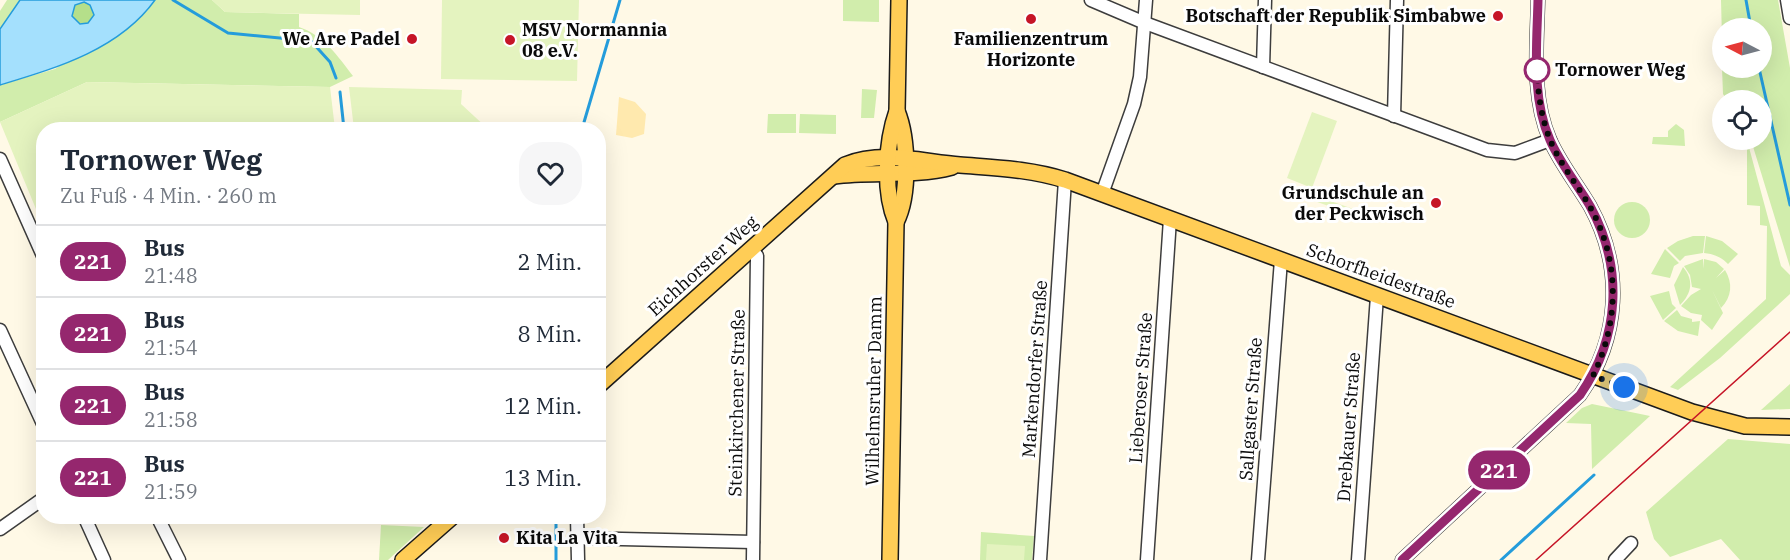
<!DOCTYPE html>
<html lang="de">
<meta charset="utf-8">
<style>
body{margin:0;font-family:"IBM Plex Serif",serif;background:#f6f6f7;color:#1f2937;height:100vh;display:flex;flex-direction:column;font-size:22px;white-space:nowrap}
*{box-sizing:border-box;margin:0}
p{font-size:20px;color:#747a83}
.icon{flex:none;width:33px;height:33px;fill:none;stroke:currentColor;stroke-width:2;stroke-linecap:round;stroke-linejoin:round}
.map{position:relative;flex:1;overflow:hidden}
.details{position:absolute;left:36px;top:122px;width:570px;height:402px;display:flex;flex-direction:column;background:#fff;border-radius:24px;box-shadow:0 6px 24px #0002}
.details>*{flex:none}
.badge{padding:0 12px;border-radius:20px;font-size:21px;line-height:39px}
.needle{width:39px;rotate:276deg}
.tools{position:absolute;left:1712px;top:18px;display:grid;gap:12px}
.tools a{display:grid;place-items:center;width:60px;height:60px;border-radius:50%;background:#fff;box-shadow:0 6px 24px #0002;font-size:30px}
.you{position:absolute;width:30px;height:30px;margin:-15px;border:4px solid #fff;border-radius:50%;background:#1a73e8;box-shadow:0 0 0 9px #1a73e833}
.map>.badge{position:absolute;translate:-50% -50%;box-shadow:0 0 0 3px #fff}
.round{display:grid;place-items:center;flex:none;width:63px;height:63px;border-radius:24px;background:#f6f6f7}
.headline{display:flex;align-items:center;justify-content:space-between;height:102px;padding:0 24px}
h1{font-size:28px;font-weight:800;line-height:45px}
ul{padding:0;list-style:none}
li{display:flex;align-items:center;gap:18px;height:72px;padding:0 24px;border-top:2px solid #e0e1e3}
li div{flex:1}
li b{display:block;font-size:22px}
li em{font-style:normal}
li .badge{min-width:66px;font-weight:700;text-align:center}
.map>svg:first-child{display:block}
</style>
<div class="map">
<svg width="1790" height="560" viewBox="0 0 1790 560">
<rect width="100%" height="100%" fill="#fff9e6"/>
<g fill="#d1edac">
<polygon points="7,0 20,0 0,29 0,11"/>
<path d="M155,0h57l13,12 74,2v13c24,8 39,29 54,49l-23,11 -243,-5 -87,40v-37l55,-16 92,-58z"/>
<polygon points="843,0 879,0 879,22 843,21"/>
<polygon points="1721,0 1778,0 1790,68 1790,267 1751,140 1761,140 1761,100 1727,100 1723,94 1722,68 1761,68 1761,28 1722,28 1722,39"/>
<polygon points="862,89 877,90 874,118 861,118"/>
<polygon points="768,114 796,114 796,133 767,133"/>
<polygon points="800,114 836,115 836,134 799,133"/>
<polygon points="1676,124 1684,130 1685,146 1652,144 1653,137 1668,137 1668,131"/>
<polygon points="1745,140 1747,140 1781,266 1790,275 1790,294 1720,358 1678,390 1670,387 1766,299 1767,226 1760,225 1760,206 1747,205 1747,149 1744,148"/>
<circle cx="1632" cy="220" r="18"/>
<polygon points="1693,236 1705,236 1703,253 1685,256 1680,261 1667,248 1678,241"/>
<path d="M1706,236l16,5 16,13 -10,10c-7,-7 -14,-10 -24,-11z"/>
<polygon points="1665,249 1679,263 1674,266 1670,278 1651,274"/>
<path d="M1703,259v10l1,-10 12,3 8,7 -8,9 9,-8c8,13 7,27 -4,38l-9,-18 11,23 -11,17 -11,-10 1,-5 -11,-2 -10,-7 10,-11 10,-6 -9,-2 -2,-12 -6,-9z"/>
<path d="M1683,267c11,13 9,26 -3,38l-6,-20z"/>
<polygon points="1669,291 1672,304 1676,308 1663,320 1650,296"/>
<polygon points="1677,310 1681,316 1692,319 1692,322 1700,321 1698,336 1678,331 1664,321"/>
<polygon points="1790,384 1790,409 1761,410"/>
<polygon points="1592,404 1650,416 1592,469 1591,424 1566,423 1582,408"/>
<polygon points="1728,439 1790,444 1790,560 1740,560 1721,539 1670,557 1654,539 1646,512"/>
<polygon points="381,525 424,527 388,560 379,560"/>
<polygon points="981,532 1034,536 1032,560 980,560"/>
</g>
<circle fill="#b5df8a" cx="83" cy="13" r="11"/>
<polygon fill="#ffe9ae" points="619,97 635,102 646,114 644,134 632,138 616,135"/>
<g fill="#e4f3bf">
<polygon points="212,0 360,0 360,15 225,12"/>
<polygon points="442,0 579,0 577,81 441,79"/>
<polygon points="87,82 330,87 335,129 44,129 43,226 0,122"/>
<polygon points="349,87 462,90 461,104 488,129 354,129"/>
<polygon points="1312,112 1337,121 1312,188 1287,178"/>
<polygon points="1285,185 1359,211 1357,216 1283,190"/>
<polygon points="987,544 1025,546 1024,560 986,560"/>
</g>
<path fill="#a4e0fd" stroke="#249cdb" stroke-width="1.5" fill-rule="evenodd" d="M20,0h135c-36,50 -99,68 -155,85v-56zM84,2l6,3 4,10 -6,8 -8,1 -8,-8 3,-11z"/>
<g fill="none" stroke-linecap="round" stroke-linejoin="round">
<g stroke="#249cdb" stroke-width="3">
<polyline points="173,0 228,33 311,41 330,62 336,78"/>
<polyline points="1746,0 1751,28"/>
<polyline points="1759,68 1790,205"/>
<polyline points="340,92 344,129"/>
<polyline points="582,129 620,0"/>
<polyline points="556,516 556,560"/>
<polyline points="1501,560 1594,475"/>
</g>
<g stroke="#3d3d3d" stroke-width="15">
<g id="minor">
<polyline points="1091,0 1145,23 1487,150 1515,153 1550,140"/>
<polyline points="1787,0 1790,18"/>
<polyline points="1263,67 1265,0"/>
<polyline points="1394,116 1397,0"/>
<polyline points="0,159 44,258"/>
<polyline points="1102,194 1134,104 1140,77 1146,0"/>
<polyline points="751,249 757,256 753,560"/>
<polyline points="0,330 44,426"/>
<polyline points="84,516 104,560"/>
<polyline points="157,516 179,560"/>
<polyline points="577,516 578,560"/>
<polyline points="0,529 44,498"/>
<polyline points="578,538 753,542"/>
<polyline points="1040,560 1065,180"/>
<polyline points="1147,560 1170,219"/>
<polyline points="1258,560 1281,260"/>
<polyline points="1358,560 1377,296"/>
<path d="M1402,560l178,-165c40,-57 44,-127 10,-189 -13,-22 -30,-43 -40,-66 -19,-43 -13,-94 -12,-140"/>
<polyline points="1615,560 1631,543"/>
</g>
</g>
<g stroke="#1b1b1b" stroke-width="18">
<g id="major">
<path d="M834,176c39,-5 80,1 118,-9"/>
<path d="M896,222c14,-27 12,-84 1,-111"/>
<path d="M598,386l247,-221c37,-15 77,-3 115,0 37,3 70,4 105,15l627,232 53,14 45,1"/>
<polyline points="403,560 453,516"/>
<path d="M890,560l6,-338c-13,-31 -10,-80 1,-111l2,-111"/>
</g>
</g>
<use href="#minor" stroke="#fff" stroke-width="12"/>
<use href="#major" stroke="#ffcd56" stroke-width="15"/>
<polyline stroke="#c61527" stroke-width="1.5" points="1536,560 1790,332"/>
</g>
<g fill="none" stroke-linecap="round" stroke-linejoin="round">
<g stroke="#fff" stroke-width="14">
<path id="line" d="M1402,560l178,-165c40,-58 44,-127 10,-189 -13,-22 -30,-43 -40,-66 -19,-43 -13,-95 -12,-140"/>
</g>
<use href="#line" stroke="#95276e" stroke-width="9"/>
<path stroke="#0a0a0a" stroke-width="6" stroke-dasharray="0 10.8" d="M1537,70c1,23 4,46 12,67 9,24 27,46 40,68 31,54 31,115 4,171l31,11"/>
</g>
<g fill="#c61527" stroke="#fff" stroke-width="2">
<circle cx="1498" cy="16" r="6"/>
<circle cx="1031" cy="19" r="6"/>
<circle cx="412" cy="39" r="6"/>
<circle cx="510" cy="40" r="6"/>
<circle cx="1436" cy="203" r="6"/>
<circle cx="504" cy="538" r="6"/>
</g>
<circle fill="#fff" stroke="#95276e" stroke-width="3" cx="1537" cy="70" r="12"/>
<g text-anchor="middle" stroke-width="6" stroke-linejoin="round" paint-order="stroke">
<g font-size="18" font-weight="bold" fill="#0a0a0a" stroke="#fff" text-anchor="end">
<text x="1486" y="22">Botschaft der Republik Simbabwe</text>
<text x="522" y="36" text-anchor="start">MSV Normannia<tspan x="522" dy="21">08 e.V.</tspan></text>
<text x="400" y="45">We Are Padel</text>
<text x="1031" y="45" text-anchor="middle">Familienzentrum<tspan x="1031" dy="21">Horizonte</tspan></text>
<text x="1424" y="199">Grundschule an<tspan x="1424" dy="21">der Peckwisch</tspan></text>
<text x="516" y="544" text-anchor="start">Kita La Vita</text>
</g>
<g font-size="18" font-weight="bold" fill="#0a0a0a" stroke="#fff" text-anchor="start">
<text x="1555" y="76">Tornower Weg</text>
</g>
<g font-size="18" fill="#0a0a0a" stroke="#fff">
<text transform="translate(703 266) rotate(-42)" y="6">Eichhorster Weg</text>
<text transform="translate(1381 276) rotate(20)" y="6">Schorfheidestraße</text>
<text transform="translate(1035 369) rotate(-86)" y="6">Markendorfer Straße</text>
<text transform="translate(1141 388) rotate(-86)" y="6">Lieberoser Straße</text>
<text transform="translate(874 391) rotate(-89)" y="6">Wilhelmsruher Damm</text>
<text transform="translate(737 403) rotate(-89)" y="6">Steinkirchener Straße</text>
<text transform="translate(1251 409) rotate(-86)" y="6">Sallgaster Straße</text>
<text transform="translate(1349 427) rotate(-86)" y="6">Drebkauer Straße</text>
</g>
</g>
</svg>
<div class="tools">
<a><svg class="needle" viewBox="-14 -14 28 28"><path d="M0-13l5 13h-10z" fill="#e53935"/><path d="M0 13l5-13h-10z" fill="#747a83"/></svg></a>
<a><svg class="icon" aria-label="locate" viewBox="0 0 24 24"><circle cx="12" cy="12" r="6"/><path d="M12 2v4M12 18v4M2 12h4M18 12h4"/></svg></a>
</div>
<div class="you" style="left:1624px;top:387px"></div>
<b class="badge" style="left:1499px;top:470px;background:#95276e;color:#fff">221</b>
<section class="details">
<div class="headline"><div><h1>Tornower Weg</h1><p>Zu Fuß · 4 Min. · 260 m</p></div><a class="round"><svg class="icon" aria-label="heart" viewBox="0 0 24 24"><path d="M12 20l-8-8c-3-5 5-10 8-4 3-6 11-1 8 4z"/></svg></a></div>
<ul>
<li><span class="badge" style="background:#95276e;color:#fff">221</span><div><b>Bus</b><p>21:48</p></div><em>2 Min.</em></li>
<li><span class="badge" style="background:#95276e;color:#fff">221</span><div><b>Bus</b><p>21:54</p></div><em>8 Min.</em></li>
<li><span class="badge" style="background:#95276e;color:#fff">221</span><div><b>Bus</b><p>21:58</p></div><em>12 Min.</em></li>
<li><span class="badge" style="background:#95276e;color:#fff">221</span><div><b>Bus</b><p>21:59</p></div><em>13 Min.</em></li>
</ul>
</section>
</div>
